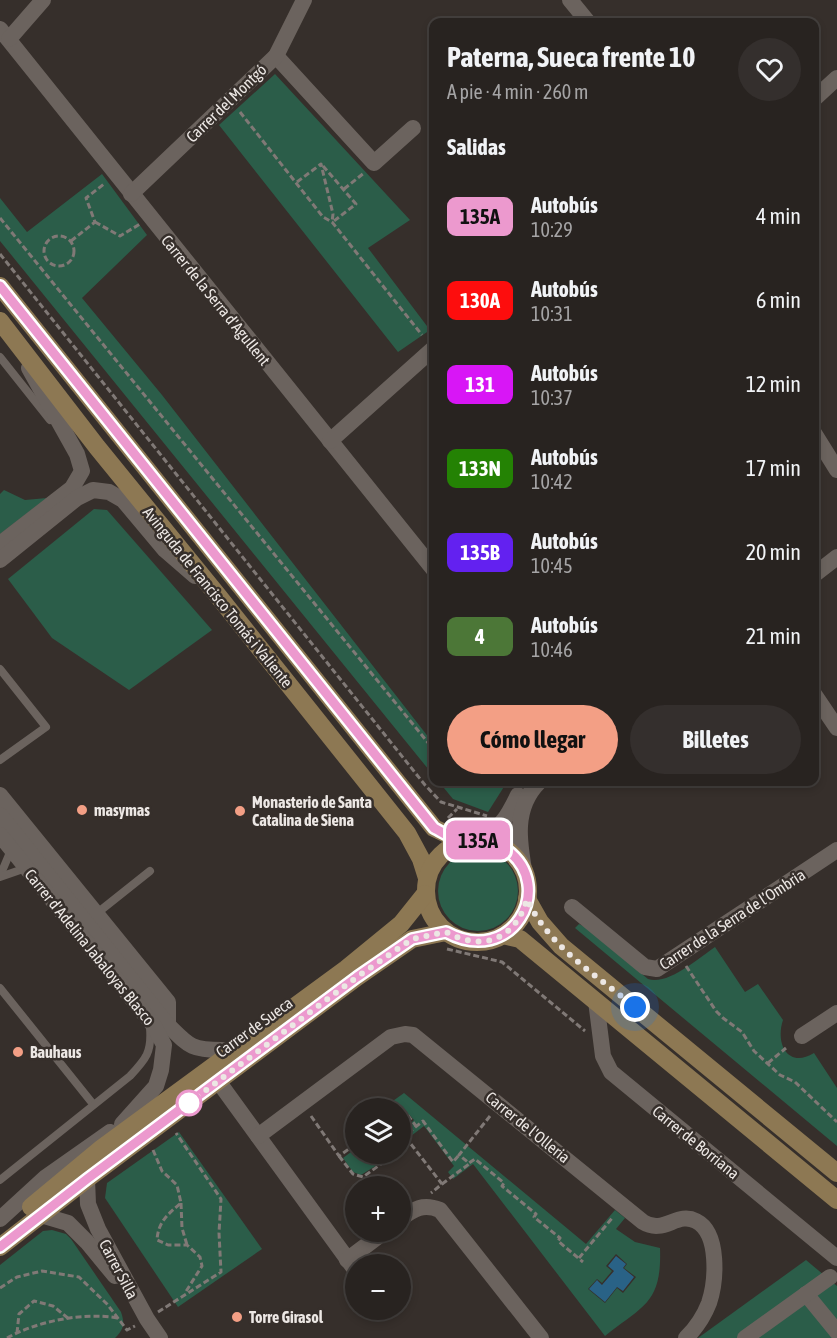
<!DOCTYPE html>
<html lang="es">
<meta charset="utf-8">
<style>
body{margin:0;font-family:"Asap Condensed",sans-serif;background:#342f2d;color:#f1f3f6;height:100vh;display:flex;flex-direction:column;font-size:22px;white-space:nowrap}
*{box-sizing:border-box;margin:0}
p{font-size:20px;color:#a5a4a5}
.icon{flex:none;width:33px;height:33px;fill:none;stroke:currentColor;stroke-width:2;stroke-linecap:round;stroke-linejoin:round}
.map{position:relative;flex:1;overflow:hidden}
.side{position:absolute;left:429px;top:18px;width:390px;height:768px;display:flex;flex-direction:column;background:#282320;border-radius:12px;box-shadow:0 3px 9px #0003,0 0 0 2px #44403e}
.side>*{flex:none}
.badge{padding:0 12px;border-radius:9px;font-size:21px;line-height:39px}
.buttons{position:absolute;left:345px;top:1098px;display:grid;gap:12px}
.buttons a{display:grid;place-items:center;width:66px;height:66px;border-radius:50%;background:#282320;box-shadow:0 3px 9px #0003,0 0 0 2px #44403e;font-size:30px}
.you{position:absolute;width:30px;height:30px;margin:-15px;border:4px solid #fff;border-radius:50%;background:#1a73e8;box-shadow:0 0 0 9px #1a73e833}
.map>.badge{position:absolute;translate:-50% -50%;box-shadow:0 0 0 3px #fff}
h2{padding:0 18px;font-size:22px;line-height:54px}
.round{display:grid;place-items:center;flex:none;width:63px;height:63px;border-radius:32px;background:#342f2d}
.head{display:flex;align-items:center;justify-content:space-between;height:102px;padding:0 18px}
h1{font-size:28px;font-weight:700;line-height:45px}
.action{display:flex;gap:12px;margin-top:auto;padding:12px 18px}
.action a{flex:1;height:69px;border-radius:36px;background:#f39f85;color:#111;font-size:24px;font-weight:700;line-height:69px;text-align:center}
.action a+a{background:#342f2d;color:#f1f3f6}
ul{padding:0;list-style:none}
li{display:flex;align-items:center;gap:18px;height:84px;padding:0 18px}
li div{flex:1}
li b{display:block;font-size:22px}
li em{font-style:normal}
li .badge{min-width:66px;font-weight:700;text-align:center}
.map>svg:first-child{display:block}
</style>
<div class="map">
<svg width="837" height="1338" viewBox="0 0 837 1338">
<rect width="100%" height="100%" fill="#362f2b"/>
<g fill="#2b5d49" fill-rule="evenodd">
<polygon points="275,74 410,220 368,248 430,330 398,352 219,125"/>
<polygon points="102,174 147,235 82,298 162,395 433,743 433,775 0,241 0,198 27,232"/>
<polygon points="4,490 25,500 47,498 0,534 0,494"/>
<polygon points="94,509 107,510 212,630 129,690 52,638 8,579"/>
<polygon points="439,782 507,782 488,812 453,799"/>
<circle cx="478" cy="891" r="40"/>
<path d="M579,924l6,3 63,52c19,7 51,-21 67,-32l30,45 13,-8 25,36c-8,24 5,49 31,33l23,35v58l-262,-218z"/>
<path d="M404,1093l182,151 29,-34 10,8 -9,11 19,13 25,6c2,55 -16,57 -55,88l-132,-172 -20,15 -5,-7 6,-6 -30,-40 -13,10 -6,-7 9,-9c-9,-12 -17,-11 -31,-12zM616,1254l11,10 -3,4 12,9 -13,16 -6,-5 -12,15 -17,-14 9,-10 5,4 10,-12 -6,-5z"/>
<polygon points="179,1132 262,1249 178,1307 105,1198 107,1183"/>
<polygon points="355,1149 356,1154 368,1154 377,1165 361,1175 353,1172 343,1158"/>
<path d="M52,1230l14,4 5,5 50,73c4,12 3,17 -6,26h-115v-73l43,-34z"/>
<polygon points="806,1260 837,1286 837,1338 698,1338"/>
</g>
<polygon fill="#296286" points="616,1256 626,1264 623,1268 634,1277 623,1291 617,1287 605,1302 589,1289 597,1280 602,1285 614,1271 608,1266"/>
<g fill="none" stroke-linecap="round" stroke-linejoin="round">
<g stroke="#807976" stroke-width="3" stroke-dasharray="6 3" stroke-linecap="butt">
<polyline points="240,112 323,217 332,222 422,335"/>
<polyline points="323,166 356,204 334,221"/>
<polyline points="297,182 321,164 333,214 332,222"/>
<polyline points="344,189 364,173"/>
<polyline points="0,218 434,750"/>
<polyline points="95,222 120,236 140,224"/>
<circle cx="59" cy="251" r="15"/>
<polyline points="71,241 95,222 86,198 104,184"/>
<polyline points="0,254 425,785 441,802 487,816"/>
<polyline points="463,782 473,782"/>
<polyline points="448,818 457,809"/>
<polyline points="447,949 502,962 585,1031"/>
<polyline points="686,966 716,1011 723,1018 742,1032 754,1051 780,1075 795,1082 837,1122"/>
<polyline points="768,1063 786,1048"/>
<polyline points="400,1111 406,1113 416,1126"/>
<polyline points="311,1116 339,1156 356,1144"/>
<polyline points="490,1116 459,1155 469,1163 475,1159 504,1183 502,1186 536,1214 534,1217 560,1238 558,1241 583,1262"/>
<polyline points="400,1130 442,1184 431,1193"/>
<polyline points="408,1133 423,1121 453,1162 459,1155"/>
<path d="M153,1150l9,21 15,14 4,18c-13,11 -23,19 -24,37l11,5h19l13,12 2,9 -17,27"/>
<polyline points="374,1154 377,1154"/>
<polyline points="339,1156 353,1174 363,1177 381,1164 378,1159 385,1154"/>
<polyline points="442,1184 469,1164"/>
<polyline points="181,1203 182,1228 187,1245"/>
<polyline points="579,1258 613,1217"/>
<polyline points="0,1288 17,1277 42,1271 79,1277 107,1304 127,1330 135,1326"/>
<polyline points="158,1312 221,1272 219,1233 221,1199 176,1133"/>
<polyline points="17,1333 19,1314 34,1301 53,1306 69,1319"/>
<path d="M7,1338c31,-17 76,-26 111,-20"/>
</g>
<g stroke="#6b635e" stroke-width="8">
<polyline points="0,357 50,420"/>
<polyline points="0,669 46,727 0,760"/>
<polyline points="0,876 11,850"/>
<polyline points="0,877 26,868"/>
<polyline points="96,914 150,871"/>
<polyline points="0,988 93,1104"/>
<path d="M0,1180l130,-104c16,-17 22,-24 20,-48"/>
</g>
<g stroke="#6b635e" stroke-width="16">
<polyline points="570,0 588,22"/>
<polyline points="0,29 434,570"/>
<polyline points="9,39 43,0"/>
<polyline points="276,56 374,163 413,128"/>
<polyline points="814,99 837,78"/>
<polyline points="131,194 276,56 304,0"/>
<polyline points="814,433 837,470"/>
<polyline points="330,441 434,348"/>
<polyline points="0,544 72,488 82,471 77,454 29,368"/>
<polyline points="0,560 77,498 93,490 109,492 123,500 165,550 195,576"/>
<polyline points="814,575 837,557"/>
<polyline points="814,694 837,728"/>
<polyline points="0,795 168,1002 168,1025"/>
<path d="M0,815l168,210c21,21 23,25 54,25"/>
<polyline points="0,835 154,1026 164,1045 161,1070 156,1086 122,1124"/>
<path d="M476,840c25,-12 30,-20 42,-45"/>
<path d="M525,875c-6,-33 -12,-67 14,-93"/>
<polyline points="572,907 645,967 657,969 837,850"/>
<polyline points="596,1001 603,1056 611,1072 837,1258"/>
<polyline points="802,1036 837,1013"/>
<polyline points="218,1081 356,1271"/>
<path d="M258,1136l133,-99 14,-3 8,1 230,187c21,13 34,-11 53,-1 24,12 20,61 13,82 -5,13 -13,25 -23,35"/>
<polyline points="87,1179 88,1204 98,1229 147,1319 160,1338"/>
<polyline points="41,1215 68,1223 87,1242 115,1276"/>
<polyline points="0,1219 46,1177 110,1132"/>
<path d="M400,1219c14,-10 23,-16 40,-9l101,128"/>
<polyline points="347,1260 384,1232"/>
<polyline points="806,1294 837,1332"/>
<polyline points="745,1338 830,1277"/>
</g>
<g stroke="#8d7853" stroke-width="18">
<polyline points="0,286 434,828 463,842"/>
<polyline points="0,321 97,447 219,597 407,833 421,859 427,878"/>
<circle cx="477" cy="891" r="51"/>
<polyline points="527,899 540,922 561,946 837,1173"/>
<polyline points="503,935 520,939 837,1200"/>
<polyline points="31,1207 102,1148 346,969 401,924 425,894"/>
<polyline points="0,1247 87,1179 357,977 412,939 446,932"/>
</g>
</g>
<g fill="none" stroke-linecap="round" stroke-linejoin="round">
<g stroke="#fff" stroke-width="14">
<path id="line" d="M0,286l434,542c8,4 20,12 29,14 4,0 9,-2 13,-2 11,0 22,4 31,10 50,37 5,118 -61,82l-34,7 -55,38 -270,202 -87,68"/>
</g>
<use href="#line" stroke="#ec99ce" stroke-width="9"/>
<path stroke="#ece7e4" stroke-width="6" stroke-dasharray="0 10.8" d="M189,1103l168,-126 55,-38 34,-7c37,20 69,8 81,-33 21,47 69,76 108,108"/>
</g>
<g fill="#f39f85" stroke="#362f2b" stroke-width="2">
<circle cx="82" cy="810" r="6"/>
<circle cx="240" cy="811" r="6"/>
<circle cx="18" cy="1052" r="6"/>
<circle cx="237" cy="1317" r="6"/>
</g>
<circle fill="#fff" stroke="#ec99ce" stroke-width="3" cx="189" cy="1103" r="12"/>
<g text-anchor="middle" stroke-width="5" stroke-linejoin="round" paint-order="stroke">
<g font-size="16" fill="#ece7e4" stroke="#362f2b">
<text transform="translate(226 103) rotate(-44)" y="6">Carrer del Montgó</text>
<text transform="translate(216 300) rotate(51)" y="6">Carrer de la Serra d'Agullent</text>
<text transform="translate(218 597) rotate(51)" y="6">Avinguda de Francisco Tomás i Valiente</text>
<text transform="translate(732 919) rotate(-33)" y="6">Carrer de la Serra de l’Ombria</text>
<text transform="translate(90 947) rotate(51)" y="6">Carrer d'Adelina Jabaloyas Blasco</text>
<text transform="translate(254 1027) rotate(-36)" y="6">Carrer de Sueca</text>
<text transform="translate(528 1127) rotate(39)" y="6">Carrer de l'Olleria</text>
<text transform="translate(696 1142) rotate(39)" y="6">Carrer de Borriana</text>
<text transform="translate(119 1269) rotate(62)" y="6">Carrer Silla</text>
</g>
<g font-size="16" font-weight="bold" fill="#ece7e4" stroke="#362f2b" text-anchor="start">
<text x="252" y="808">Monasterio de Santa<tspan x="252" dy="18">Catalina de Siena</tspan></text>
<text x="94" y="816">masymas</text>
<text x="30" y="1058">Bauhaus</text>
<text x="249" y="1323">Torre Girasol</text>
</g>
</g>
</svg>
<div class="buttons">
<a><svg class="icon" aria-label="layers" viewBox="0 0 24 24"><path d="M12 4l9 5-9 5-9-5zM3 14l9 5 9-5"/></svg></a>
<a>+</a>
<a>−</a>
</div>
<div class="you" style="left:635px;top:1007px"></div>
<b class="badge" style="left:478px;top:840px;background:#ec99ce;color:#111">135A</b>
<section class="side">
<div class="head"><div><h1>Paterna, Sueca frente 10</h1><p>A pie · 4 min · 260 m</p></div><a class="round"><svg class="icon" aria-label="heart" viewBox="0 0 24 24"><path d="M12 20l-8-8c-3-5 5-10 8-4 3-6 11-1 8 4z"/></svg></a></div>
<h2>Salidas</h2>
<ul>
<li><span class="badge" style="background:#ec99ce;color:#111">135A</span><div><b>Autobús</b><p>10:29</p></div><em>4 min</em></li>
<li><span class="badge" style="background:#fd0d0d;color:#fff">130A</span><div><b>Autobús</b><p>10:31</p></div><em>6 min</em></li>
<li><span class="badge" style="background:#d816f6;color:#fff">131</span><div><b>Autobús</b><p>10:37</p></div><em>12 min</em></li>
<li><span class="badge" style="background:#248204;color:#fff">133N</span><div><b>Autobús</b><p>10:42</p></div><em>17 min</em></li>
<li><span class="badge" style="background:#6321f0;color:#fff">135B</span><div><b>Autobús</b><p>10:45</p></div><em>20 min</em></li>
<li><span class="badge" style="background:#4c7737;color:#fff">4</span><div><b>Autobús</b><p>10:46</p></div><em>21 min</em></li>
</ul>
<div class="action"><a>Cómo llegar</a><a>Billetes</a></div>
</section>
</div>
